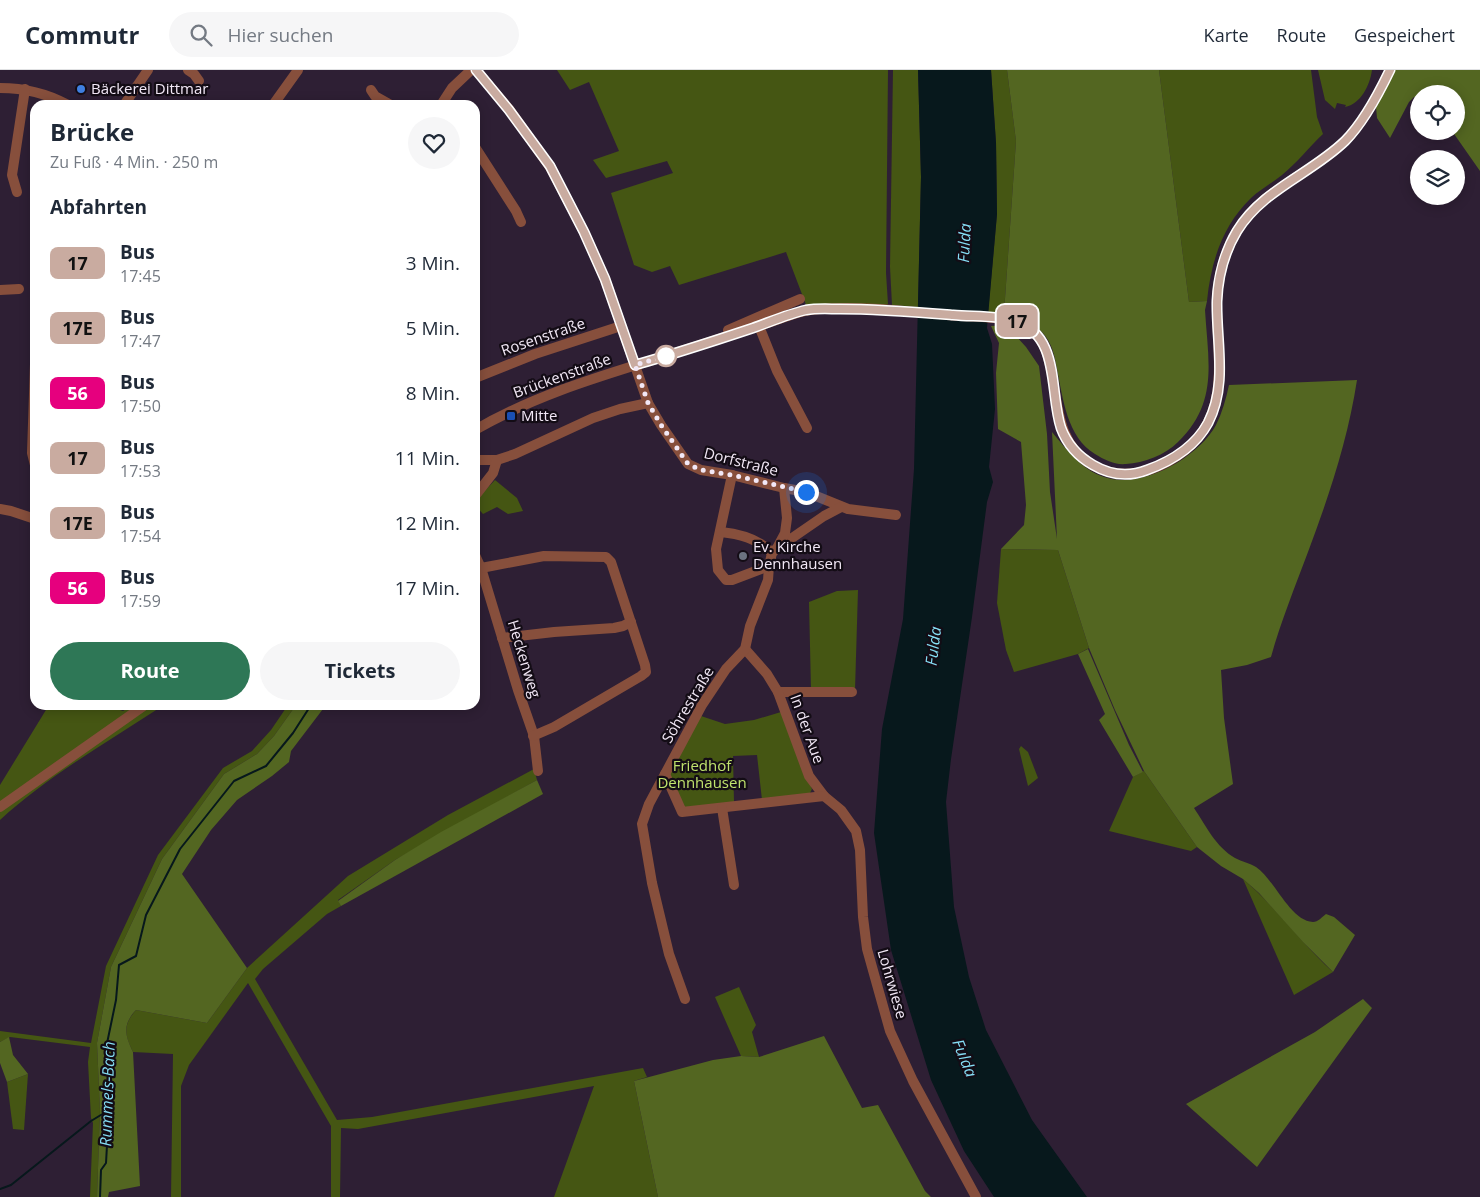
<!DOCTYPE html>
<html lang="de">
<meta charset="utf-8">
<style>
body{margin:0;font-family:"Open Sans",sans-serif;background:#f6f6f7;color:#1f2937;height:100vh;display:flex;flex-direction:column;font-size:19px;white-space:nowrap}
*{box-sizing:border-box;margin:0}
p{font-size:16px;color:#747a83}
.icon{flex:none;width:28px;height:28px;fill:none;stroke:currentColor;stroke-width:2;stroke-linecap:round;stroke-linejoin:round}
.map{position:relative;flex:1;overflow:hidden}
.drawer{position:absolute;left:30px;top:30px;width:450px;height:610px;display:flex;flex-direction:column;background:#fff;border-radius:15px;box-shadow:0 2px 12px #0003}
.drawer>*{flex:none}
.badge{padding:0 10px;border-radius:8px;font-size:18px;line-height:32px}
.tools{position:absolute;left:1410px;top:15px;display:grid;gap:10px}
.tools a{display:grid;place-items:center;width:55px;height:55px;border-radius:50%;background:#fff;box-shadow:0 2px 12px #0003;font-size:25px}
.you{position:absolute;width:25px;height:25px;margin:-12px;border:4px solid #fff;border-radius:50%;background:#1a73e8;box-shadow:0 0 0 8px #1a73e833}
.map>.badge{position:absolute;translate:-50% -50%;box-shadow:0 0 0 2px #fff}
h2{padding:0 20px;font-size:19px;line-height:45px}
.round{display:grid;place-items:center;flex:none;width:52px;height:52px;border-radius:26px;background:#f6f6f7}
.overview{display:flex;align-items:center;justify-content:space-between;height:85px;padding:0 20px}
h1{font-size:24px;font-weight:700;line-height:38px}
.action{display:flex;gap:10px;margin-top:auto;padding:10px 20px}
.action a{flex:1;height:58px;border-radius:30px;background:#2e7756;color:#fff;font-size:20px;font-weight:700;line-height:58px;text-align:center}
.action a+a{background:#f6f6f7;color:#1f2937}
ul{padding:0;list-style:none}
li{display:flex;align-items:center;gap:15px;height:65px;padding:0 20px}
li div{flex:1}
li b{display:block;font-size:19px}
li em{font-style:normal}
li .badge{min-width:55px;font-weight:700;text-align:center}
header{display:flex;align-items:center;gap:30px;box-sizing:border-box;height:70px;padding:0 25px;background:#fff;border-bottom:1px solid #e0e1e3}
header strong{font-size:24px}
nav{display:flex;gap:28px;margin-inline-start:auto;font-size:18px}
.search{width:350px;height:45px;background:#f6f6f7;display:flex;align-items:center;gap:12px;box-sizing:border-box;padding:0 18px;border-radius:28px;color:#747a83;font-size:19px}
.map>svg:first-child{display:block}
</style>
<header>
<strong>Commutr</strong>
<div class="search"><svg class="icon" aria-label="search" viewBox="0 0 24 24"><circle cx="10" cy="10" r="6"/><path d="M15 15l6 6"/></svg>Hier suchen</div>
<nav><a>Karte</a><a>Route</a><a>Gespeichert</a></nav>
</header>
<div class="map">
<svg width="1480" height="1127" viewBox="0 0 1480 1127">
<rect width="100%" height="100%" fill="#2e1f34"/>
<g fill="#455613">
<polygon points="557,0 888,0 886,203 888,234 880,240 808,240 786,182 679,215 670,196 652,202 634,195 611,123 673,103 667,91 606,108 593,90 619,81 589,12 570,20"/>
<polygon points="893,0 918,0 921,107 918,237 892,235 890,197"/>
<polygon points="991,0 1007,0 1016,71 1004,243 988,243 997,144 996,73"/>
<path d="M1159,0h152l6,47 6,17c-14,13 -26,29 -41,41 -10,8 -21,14 -31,23 -29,28 -40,64 -44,103l-18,1z"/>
<path d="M1318,0h54c-2,15 -11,34 -27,37l1,-2 -9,-2 -2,6 -10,-9z"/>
<polygon points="495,410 517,428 523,441 508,444 497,437 483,444 475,435 475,431"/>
<polygon points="1001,479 1058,480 1089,578 1078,584 1014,602 1006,580 997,533"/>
<polygon points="858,520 855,620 811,620 809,532 837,521"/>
<path d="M49,635h58l16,6 10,-6h31c-55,36 -115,70 -164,115v-35z"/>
<polygon points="288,635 296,635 274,666 257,684 224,704 162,789 111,897 97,973 100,1041 97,1127 90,1127 93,1053 91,1048 88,992 90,977 10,967 0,972 0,961 91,973 106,896 158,785 223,698 252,681 271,660"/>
<polygon points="781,642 812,719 809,725 762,730 757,685 733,686 734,732 682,738 666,704 698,645 725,654 754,650"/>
<polygon points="1021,676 1028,682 1038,708 1028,716 1019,679"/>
<path d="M534,699l3,11 -142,80 -57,40 3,6 -14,8 -64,55 -8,10 82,141 35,-3 271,-49 4,9 -13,4 24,116h-104l40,-111 -236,43 -17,-1 -1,69h-9v-71l-83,-143 -59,82 -8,21v111h-10l2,-143 -40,-2c-8,-17 -11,-26 3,-42l71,13 40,-55 101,-92 100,-61z"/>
<polygon points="1144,701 1197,777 1191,781 1109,761 1133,707"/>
<path d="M1243,809c33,28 58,64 90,93l-39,23z"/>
<polygon points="739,917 756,955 752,962 759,987 741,986 715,927"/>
<polygon points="28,1004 24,1060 13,1059 7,1012"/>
</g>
<g fill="#536621">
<path d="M1007,0h152l30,232 18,-1 -2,9c3,51 14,92 -27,132 -13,13 -34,21 -52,22 -12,1 -21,-4 -31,-10 -28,-17 -32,-55 -38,-85 -2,-11 -4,-22 -11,-32 -9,-13 -26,-21 -42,-24l12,-172z"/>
<polygon points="1394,0 1480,0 1480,101 1452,61 1456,61 1456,24 1419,24 1419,27 1414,27 1409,32 1390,68 1377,48 1376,37"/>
<path d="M1006,255l20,22 13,19 8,68 3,58 7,47 -5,-107c14,17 30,38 52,45 37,13 94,-19 112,-52 6,-12 10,-26 13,-40l128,-5c-9,59 -28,116 -49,172 -13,35 -27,69 -37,105l-24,8 -26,5 3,48 9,66 -39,24c12,18 22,39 41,50 7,4 15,5 21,9 19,13 34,54 57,55 5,0 9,-5 13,-8l8,3 21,18 -22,37 -30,-30 -44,-49 -16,-14 -22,-13 -24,-19 -53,-76 -29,-61 -26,-62 -31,-98 -57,-1 23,-24 2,-20 -5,-63 -23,-13 -2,-56 3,-30 -8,-17z"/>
<polygon points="1088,579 1129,675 1143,702 1133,707 1099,650 1105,644 1078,584"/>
<path d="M296,635h30l-35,46 -2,11 -17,14 -35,24 -26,30 -29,44 65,94 -40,55 -71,-13c-14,15 -11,25 -3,42l7,134 -31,6 -1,5h-11l3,-86 -3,-68 14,-76 51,-108 62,-85 33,-20 17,-18z"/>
<polygon points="537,710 543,724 341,836 338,831 395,790 441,762"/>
<polygon points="1363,929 1372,938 1257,1097 1186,1034 1315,962"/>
<polygon points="824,966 862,1038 878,1035 925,1121 931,1127 658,1127 634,1011 713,990 741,986 759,987"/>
<polygon points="9,967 13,985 28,1004 7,1012 0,993 0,972"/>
</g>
<polygon fill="#07181c" points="918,0 991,0 996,73 997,144 987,258 992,274 995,339 989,397 993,412 987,432 972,547 951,689 946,732 954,837 969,907 986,960 1032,1050 1087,1127 994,1127 964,1081 931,1010 891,880 874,763 882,659 903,549 914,399 921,107"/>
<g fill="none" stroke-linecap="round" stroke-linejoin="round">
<g stroke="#07181c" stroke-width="2">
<polyline points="0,1119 11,1115 91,1051 109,1040"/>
<polyline points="100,1127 101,1100 106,1093 110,1022 105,983 116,930 119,895 136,886 146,845 180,779 234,711 266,696 293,663 311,635"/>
</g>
<g stroke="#874f3c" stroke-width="10">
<polyline points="188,0 194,4 199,11"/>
<polyline points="476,0 509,39 550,97 584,162 605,209 648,333 661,355 688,394 701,400 732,405 784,418 806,422 848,439 896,445"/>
<path d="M0,18c24,0 46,5 68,17"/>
<polyline points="371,20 375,26 391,35"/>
<polyline points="124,35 148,0"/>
<polyline points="273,35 298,0"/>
<polyline points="441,35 452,18 471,0"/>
<polyline points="475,77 516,141 521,152"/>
<polyline points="17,122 12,105 25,19"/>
<polyline points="0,220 19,219"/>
<polyline points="759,256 777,301 807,358"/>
<polyline points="728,260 800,229"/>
<polyline points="35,294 32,383 35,395"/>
<polyline points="475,308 535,284 621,256"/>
<path d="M475,360c72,-42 152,-61 231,-87 22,-7 45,-15 68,-22 12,-4 25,-10 37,-11 45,-5 91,1 136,5 21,2 44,1 65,6 64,14 21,110 80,144 15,8 27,10 44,8 22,-3 46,-17 61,-34 33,-40 19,-91 20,-138 1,-24 7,-48 19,-68 25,-44 74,-58 109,-92 18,-18 34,-48 45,-71"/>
<polyline points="475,390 497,390 515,384 593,348 620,339 648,333"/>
<polyline points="732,405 716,479 718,500 726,510 732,510 769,496"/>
<polyline points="475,426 493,403 497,390"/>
<polyline points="0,439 11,441 35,449"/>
<path d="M721,462c19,2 38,7 51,21"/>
<polyline points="779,477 824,446 841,437"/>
<polyline points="475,485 481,498 518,620 534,666 538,701"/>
<polyline points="481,498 544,486 606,487 611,492 645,595 646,602 641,606 554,657 533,666"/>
<polyline points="502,568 554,562 614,558 623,556 631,552"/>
<polyline points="745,579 767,604 778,622 852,622"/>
<polyline points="778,622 809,706 824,726 841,740 856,761 860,780 863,847 867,879 890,961 913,1011 976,1127"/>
<polyline points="665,704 682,742 824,726"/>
<polyline points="0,737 145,635"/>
<polyline points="722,738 734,815"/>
<polyline points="685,929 669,884 652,813 642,754 649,734 702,635 726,599 745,579 750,556 768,510 769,496 772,483 777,478 785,463 787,448 784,418"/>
</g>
</g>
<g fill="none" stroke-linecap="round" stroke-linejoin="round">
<g stroke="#fff" stroke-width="11">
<path id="line" d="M476,0l33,40 41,56 34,66 21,47 30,86c39,-11 79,-24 118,-37 17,-6 35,-14 53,-18 11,-2 23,-1 34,-1 38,0 75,3 113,6 19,2 42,0 61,6 47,13 35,71 47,107 6,16 18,29 32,37 17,10 36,12 54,5 25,-9 48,-23 61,-47 20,-39 8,-82 9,-122 1,-24 8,-50 20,-70 26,-42 74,-57 108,-90 18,-18 34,-48 45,-71"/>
</g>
<use href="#line" stroke="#c9aba0" stroke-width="8"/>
<polyline stroke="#f2e8f6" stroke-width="5" stroke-dasharray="0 9" points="666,286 635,295 648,333 661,355 688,394 701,400 732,405 806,422"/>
</g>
<circle fill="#3f7fe0" stroke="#130c15" stroke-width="2" cx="81" cy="19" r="5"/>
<circle fill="#fff" stroke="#c9aba0" stroke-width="2.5" cx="666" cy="286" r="10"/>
<rect fill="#1a4fb4" stroke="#130c15" stroke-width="2" x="506" y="341" width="10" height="10" rx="2.5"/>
<circle fill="#6b7280" stroke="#130c15" stroke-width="2" cx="743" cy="486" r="5"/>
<g text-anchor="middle" stroke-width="4.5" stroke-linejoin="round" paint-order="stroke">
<g font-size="15" fill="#f2e8f6" stroke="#130c15" text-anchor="start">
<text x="91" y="24">Bäckerei Dittmar</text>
<text x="521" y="351">Mitte</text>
<text x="753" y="482">Ev. Kirche<tspan x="753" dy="17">Dennhausen</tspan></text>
</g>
<g font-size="15" fill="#f2e8f6" stroke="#130c15">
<text transform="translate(543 267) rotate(-19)" y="5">Rosenstraße</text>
<text transform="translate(562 306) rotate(-20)" y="5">Brückenstraße</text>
<text transform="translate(741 392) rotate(14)" y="5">Dorfstraße</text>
<text transform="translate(524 589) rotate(73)" y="5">Heckenweg</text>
<text transform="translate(688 635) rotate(-59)" y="5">Söhrestraße</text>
<text transform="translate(807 659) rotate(70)" y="5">In der Aue</text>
<text transform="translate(892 914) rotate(74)" y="5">Lohrwiese</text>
</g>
<g font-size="15" fill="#c0e36d" stroke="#130c15">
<text x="702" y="701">Friedhof<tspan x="702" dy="17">Dennhausen</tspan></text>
</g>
<g font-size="16" font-style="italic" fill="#85ddf4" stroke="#130c15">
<text transform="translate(964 173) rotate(-87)" y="6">Fulda</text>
<text transform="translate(933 576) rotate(-83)" y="6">Fulda</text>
<text transform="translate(965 988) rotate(68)" y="6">Fulda</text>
<text transform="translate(107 1024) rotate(-88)" y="6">Rummels-Bach</text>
</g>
</g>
</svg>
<div class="tools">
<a><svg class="icon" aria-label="locate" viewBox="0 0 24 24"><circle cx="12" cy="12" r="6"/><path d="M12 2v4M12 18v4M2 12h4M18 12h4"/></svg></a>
<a><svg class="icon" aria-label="layers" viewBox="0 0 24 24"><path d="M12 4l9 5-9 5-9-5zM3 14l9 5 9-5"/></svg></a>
</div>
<div class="you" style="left:806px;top:422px"></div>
<b class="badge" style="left:1017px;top:251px;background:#c9aba0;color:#111">17</b>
<section class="drawer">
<div class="overview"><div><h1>Brücke</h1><p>Zu Fuß · 4 Min. · 250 m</p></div><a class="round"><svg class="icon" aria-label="heart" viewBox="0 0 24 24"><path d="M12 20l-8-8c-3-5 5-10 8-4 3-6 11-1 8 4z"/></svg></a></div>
<h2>Abfahrten</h2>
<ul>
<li><span class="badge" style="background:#c9aba0;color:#111">17</span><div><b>Bus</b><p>17:45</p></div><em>3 Min.</em></li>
<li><span class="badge" style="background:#c9aba0;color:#111">17E</span><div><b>Bus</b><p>17:47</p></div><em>5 Min.</em></li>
<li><span class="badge" style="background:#e6007e;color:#fff">56</span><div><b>Bus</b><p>17:50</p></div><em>8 Min.</em></li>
<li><span class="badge" style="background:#c9aba0;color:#111">17</span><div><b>Bus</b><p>17:53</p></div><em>11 Min.</em></li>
<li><span class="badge" style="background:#c9aba0;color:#111">17E</span><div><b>Bus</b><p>17:54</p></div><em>12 Min.</em></li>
<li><span class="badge" style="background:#e6007e;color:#fff">56</span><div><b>Bus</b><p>17:59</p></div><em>17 Min.</em></li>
</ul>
<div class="action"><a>Route</a><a>Tickets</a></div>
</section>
</div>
